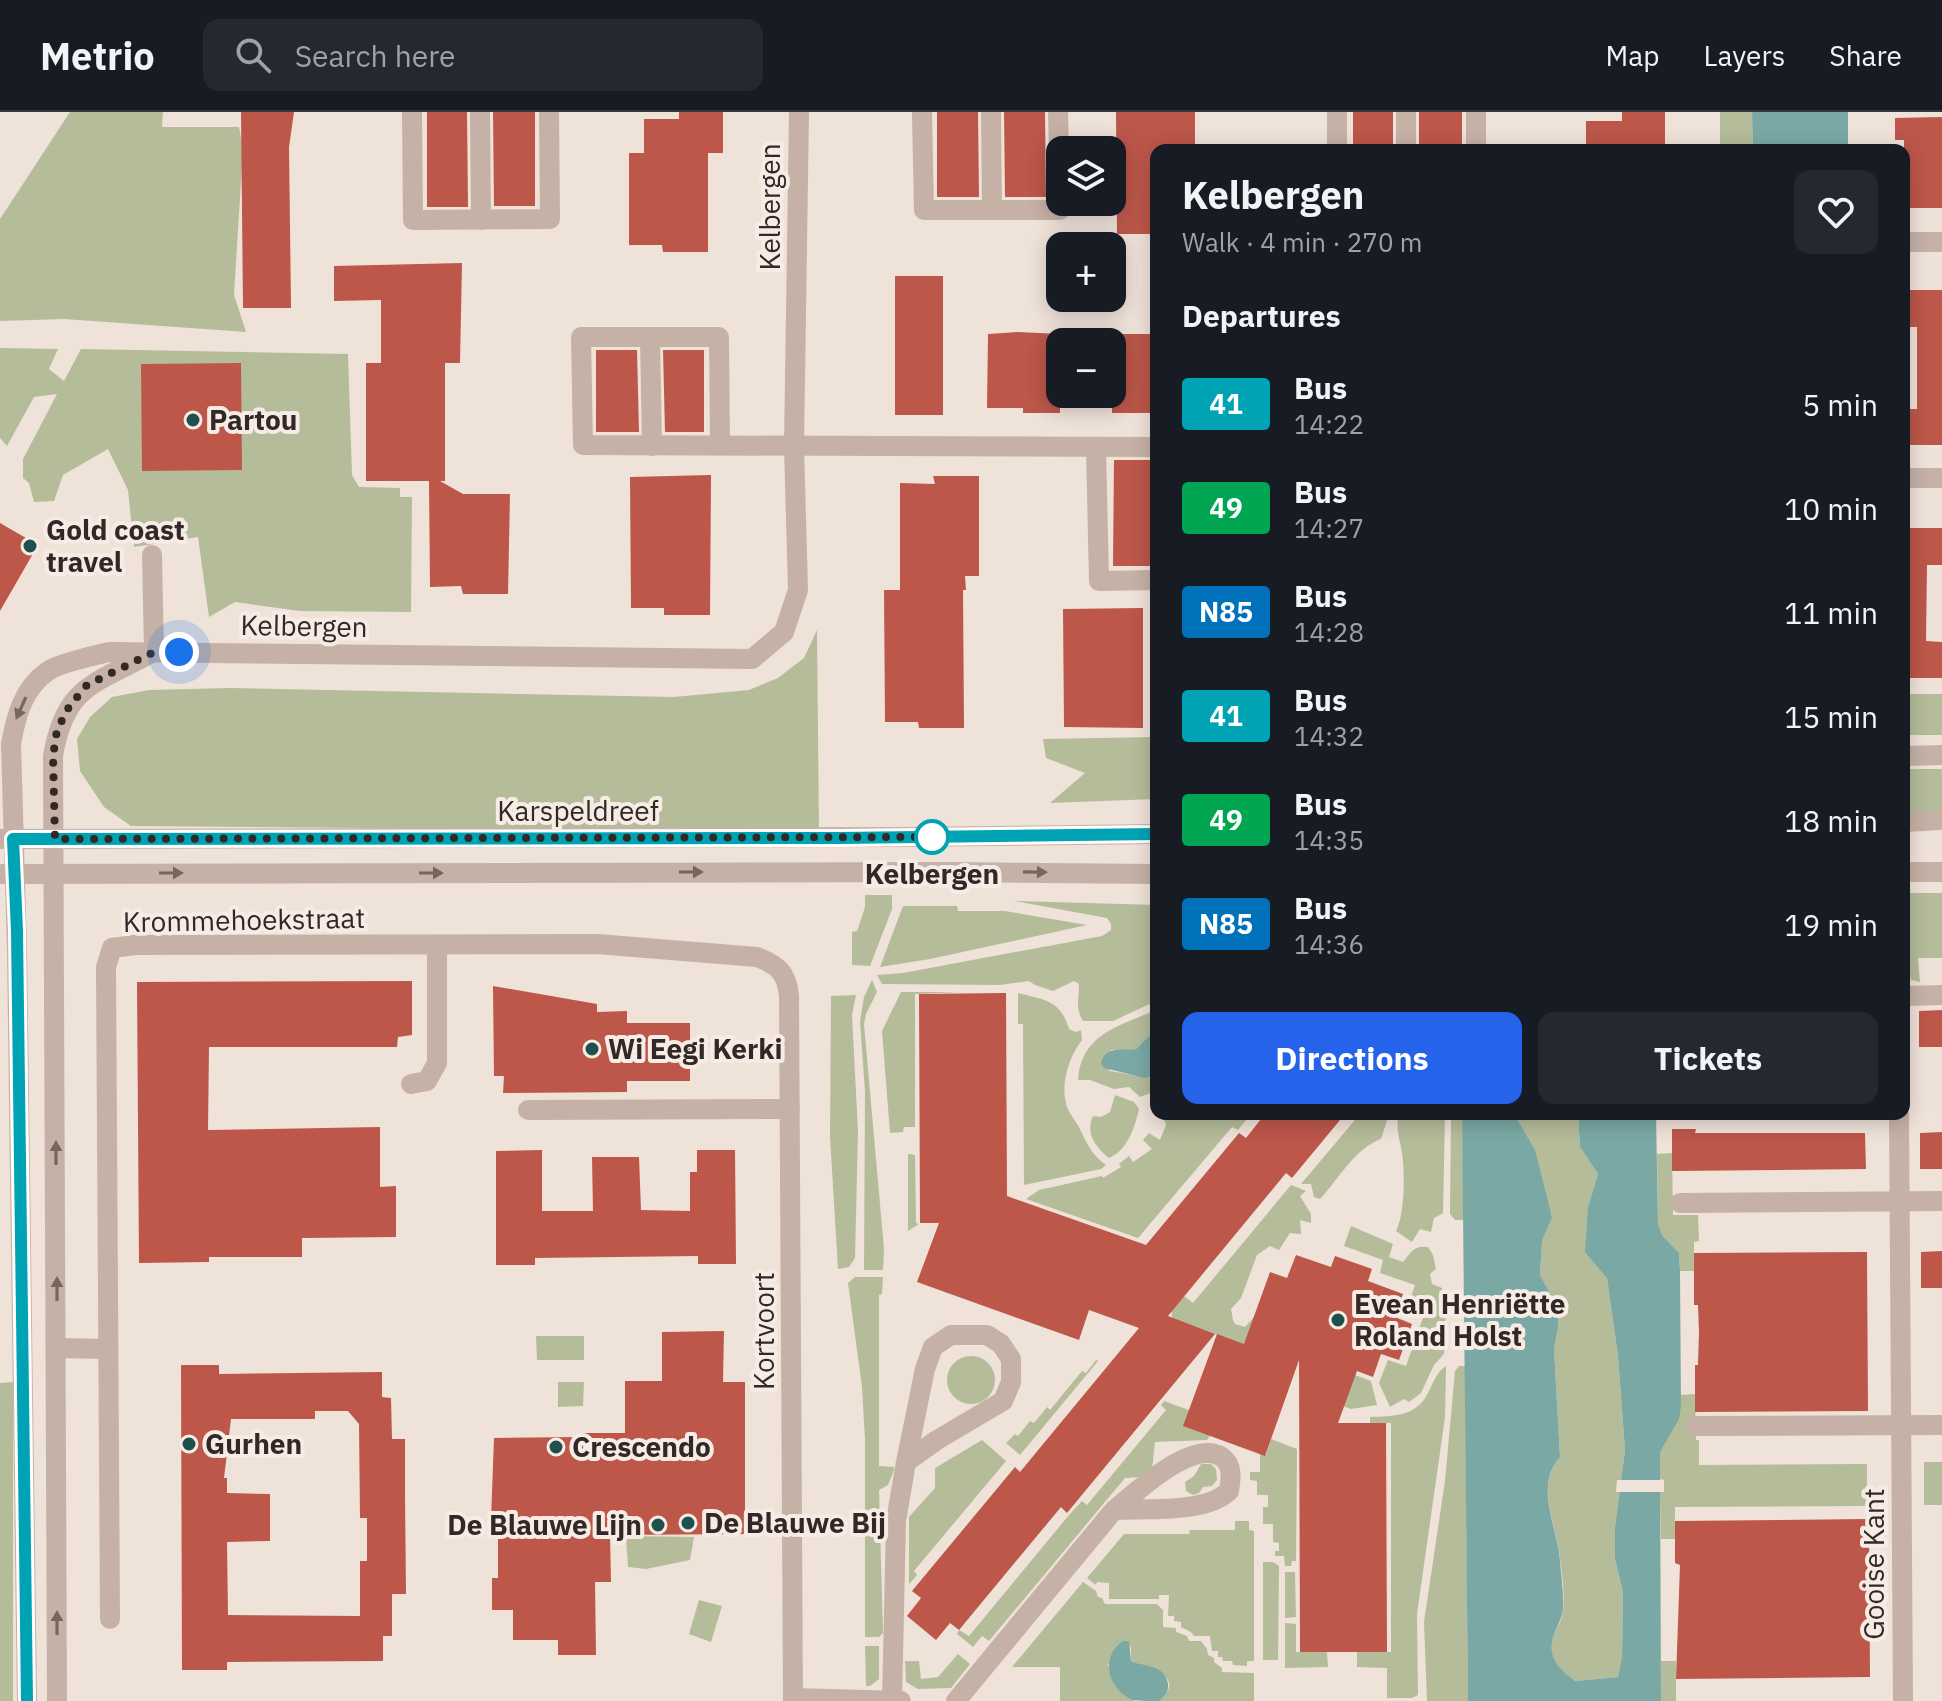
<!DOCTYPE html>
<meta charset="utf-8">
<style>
body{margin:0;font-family:"IBM Plex Sans",sans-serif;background:#242831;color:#f1f3f6;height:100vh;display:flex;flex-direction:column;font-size:30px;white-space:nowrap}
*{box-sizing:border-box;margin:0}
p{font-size:26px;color:#9ea1a6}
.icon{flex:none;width:44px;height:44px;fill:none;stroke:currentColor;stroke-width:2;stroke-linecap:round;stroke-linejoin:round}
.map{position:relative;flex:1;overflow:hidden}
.sheet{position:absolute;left:1150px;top:32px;width:760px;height:976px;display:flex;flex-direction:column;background:#171b24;border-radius:16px;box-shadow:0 4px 20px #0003}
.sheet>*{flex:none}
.badge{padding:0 16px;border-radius:6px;font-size:28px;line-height:52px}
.controls{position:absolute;left:1046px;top:24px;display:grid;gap:16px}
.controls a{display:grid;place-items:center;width:80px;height:80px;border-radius:16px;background:#171b24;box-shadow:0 4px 20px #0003;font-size:40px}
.you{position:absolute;width:40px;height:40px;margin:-20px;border:6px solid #fff;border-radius:50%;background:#1a73e8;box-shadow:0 0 0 12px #1a73e833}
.map>.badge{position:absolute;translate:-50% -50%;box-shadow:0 0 0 4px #fff}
h2{padding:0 32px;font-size:30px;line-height:72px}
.round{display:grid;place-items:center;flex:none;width:84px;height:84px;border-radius:16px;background:#242831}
.headline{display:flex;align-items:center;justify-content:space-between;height:136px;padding:0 32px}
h1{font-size:38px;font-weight:700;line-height:60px}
.button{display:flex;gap:16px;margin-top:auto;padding:16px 32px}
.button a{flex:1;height:92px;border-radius:16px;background:#2563eb;color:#fff;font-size:32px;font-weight:700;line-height:92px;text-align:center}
.button a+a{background:#242831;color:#f1f3f6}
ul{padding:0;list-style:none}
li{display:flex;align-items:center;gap:24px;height:104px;padding:0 32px}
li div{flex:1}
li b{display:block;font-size:30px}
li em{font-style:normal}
li .badge{min-width:88px;font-weight:700;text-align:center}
header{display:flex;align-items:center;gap:48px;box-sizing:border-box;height:112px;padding:0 40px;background:#171b24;border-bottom:2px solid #363941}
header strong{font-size:38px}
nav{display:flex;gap:44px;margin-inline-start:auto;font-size:28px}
.search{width:560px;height:72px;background:#242831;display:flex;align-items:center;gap:20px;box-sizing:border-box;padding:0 28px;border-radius:16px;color:#9ea1a6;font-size:30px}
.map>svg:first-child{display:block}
</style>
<header>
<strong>Metrio</strong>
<div class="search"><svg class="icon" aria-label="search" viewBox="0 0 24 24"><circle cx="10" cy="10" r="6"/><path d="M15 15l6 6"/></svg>Search here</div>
<nav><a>Map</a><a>Layers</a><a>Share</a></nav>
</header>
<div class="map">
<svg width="1942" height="1589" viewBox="0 0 1942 1589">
<rect width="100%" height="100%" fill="#efe2d9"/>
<g fill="#b5bc9a">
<polygon points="70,0 163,0 162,15 239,15 243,37 234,183 246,220 64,207 0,209 0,107"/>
<polygon points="1720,0 1752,0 1753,38 1720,38"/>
<polygon points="0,236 58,237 49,257 64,269 81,237 348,242 352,363 359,375 400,376 400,385 412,385 411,500 300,499 235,490 209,505 198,425 134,435 128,378 108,337 63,363 54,389 34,390 29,371 23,366 23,347 57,282 34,285 7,334 0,326"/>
<polygon points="817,518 819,720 131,714 104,695 80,659 77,627 90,605 112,585 149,578 230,576 674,585 749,578 778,566 804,546"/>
<rect x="1904" y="582" width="38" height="41"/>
<polygon points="1156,625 1156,687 1050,691 1085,661 1046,646 1043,627"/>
<polygon points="1904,657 1942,657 1942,701 1904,702"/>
<polygon points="1904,781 1942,781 1942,846 1918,846 1920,870 1911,868 1904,842"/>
<polygon points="865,783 892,783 892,797 870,854 852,853 852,820 857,819 865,795"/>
<path d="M1014,789l142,4v96l-43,20h-30c-8,-12 -4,-24 -4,-37l-5,-3 -21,10 -18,-6 -6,-4 -29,4 -118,-1 -5,-9 26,-2 199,-37 9,-6v-6l-4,-6z"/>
<polygon points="903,794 957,794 958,799 1005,799 1087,813 930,847 880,855"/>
<polygon points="872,868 877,880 866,902 864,912 884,1137 883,1158 864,1158 865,980 860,909 864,885"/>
<polygon points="901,880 960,880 915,882 915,1015 904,1015 903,1020 890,1021 882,919"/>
<path d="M1018,881c26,7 42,6 51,36l7,3 5,-2 1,10c-14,18 -22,45 -15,67 3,8 9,14 13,22 7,15 12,26 26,36l-5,4 -77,16 -1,-161h-5z"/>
<polygon points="856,883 852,903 858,1019 855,1146 849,1155 838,1157 830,1025 831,884"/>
<path d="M1156,898v19l-20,20 -25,1 -2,21c14,1 35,9 47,4v16l-16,6 -11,-10 -15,2 -24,-9h-12c3,-46 41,-54 78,-70z"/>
<path d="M1115,983l19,7 5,7c-4,18 -12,42 -30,49 -13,-11 -24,-24 -16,-42l8,1 9,-5z"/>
<polygon points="1162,1002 1251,1002 1238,1018 1232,1015 1138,1126 1026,1087 1039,1078 1102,1064 1103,1066 1121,1055 1119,1052 1129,1044 1133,1050 1152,1037 1143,1028 1149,1021 1160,1028 1166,1013"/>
<path d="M1360,1002h29l-8,25c-27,10 -42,40 -61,60l-6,-2 -3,-13h-10z"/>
<path d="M1399,1002h46l-2,99 -9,5 -3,14 -11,-3 -8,13 -16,-11c9,-17 9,-58 6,-78 -2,-13 -7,-26 -3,-39z"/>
<polygon points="1451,1002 1462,1002 1464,1108 1455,1108 1450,1102"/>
<path d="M1514,1002h64l2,33 18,27 -10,33 19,71 11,78 7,94 -10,77v32l8,33 -1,66 -4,19 -43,4c-11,-8 -19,-15 -23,-28 -4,-15 9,-27 11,-41 2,-16 -1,-39 -3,-55 -4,-33 -25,-72 0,-100l-6,-108 4,-21v-21l-18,-32 2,-34 10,-25z"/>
<polygon points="1672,1041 1673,1103 1698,1103 1699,1129 1694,1130 1694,1159 1680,1159 1679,1141 1662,1123 1658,1112 1657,1042"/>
<polygon points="908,1042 915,1043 916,1111 919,1112 908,1119"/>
<polygon points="1291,1073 1306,1079 1300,1084 1311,1102 1311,1111 1300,1108 1301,1122 1290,1121 1279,1138 1270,1134 1257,1143 1241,1186 1231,1197 1233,1208 1235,1212 1245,1215 1254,1205 1270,1242 1190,1213 1173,1219 1171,1191 1179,1180 1193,1191"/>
<path d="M1351,1114l42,18 -4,13 14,5c8,-10 11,-17 25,-15l5,8 3,14 -6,5 2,10 10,4 -1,18 5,2 -1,22 -3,6 3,9 -1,9 -10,11 -13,28 -12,9 -5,-3 -14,8 -11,-24 9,-23 18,6 18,-51 -17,-7 8,-23 -35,-12 3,-13 -39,-14z"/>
<polygon points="855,1165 883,1165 882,1182 879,1183 879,1354 894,1355 894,1358 888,1373 879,1378 883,1521 879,1525 865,1525 865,1328 862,1275 848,1171"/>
<polygon points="536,1224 584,1224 584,1248 537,1248"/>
<circle cx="971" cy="1268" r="24"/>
<polygon points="1096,1248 1098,1249 1020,1343 1006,1331 1015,1322 1018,1324 1030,1309 1034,1311 1047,1295 1050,1298 1082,1259 1086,1261"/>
<path d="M1446,1254l-1,51 -28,197 1,81 -6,3h-25v-30l-30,-1v-15h34v-229h-21v-6c23,-1 46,0 58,-24 6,-11 7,-19 18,-27z"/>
<polygon points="1459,1254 1465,1254 1468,1589 1427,1589 1424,1510 1445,1369 1455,1259"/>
<polygon points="1336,1256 1371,1269 1377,1293 1351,1297 1317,1285"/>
<polygon points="13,1270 13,1589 0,1589 0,1271"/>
<polygon points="558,1270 584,1270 583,1294 558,1295"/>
<polygon points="1695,1282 1696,1328 1699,1328 1699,1353 1867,1352 1867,1394 1675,1395 1675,1427 1661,1427 1660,1380 1664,1380 1664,1368 1660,1367 1660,1339 1681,1294 1680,1283"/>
<polygon points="1164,1289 1189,1298 1210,1324 1207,1328 1155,1330 1152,1358 1143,1365 1125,1366 989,1529 982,1524 973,1535 957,1522 959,1518 969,1524 1069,1403 1082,1389 1087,1393 1166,1298 1161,1293"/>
<polygon points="1271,1327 1297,1337 1296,1449 1292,1449 1291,1454 1285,1454 1284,1444 1275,1444 1275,1439 1279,1439 1279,1431 1273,1430 1273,1412 1263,1412 1263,1395 1268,1395 1268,1383 1257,1383 1257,1369 1250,1368 1250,1360 1260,1360 1260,1341 1266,1343"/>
<polygon points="982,1328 1006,1349 914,1459 917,1463 909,1472 909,1405 935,1376 935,1356"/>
<rect x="1924" y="1350" width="18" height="43"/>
<polygon points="1201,1352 1211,1352 1216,1357 1217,1368 1212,1374 1203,1375 1199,1381 1193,1383 1186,1379 1185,1370 1194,1364"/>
<polygon points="1235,1409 1249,1409 1249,1418 1254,1419 1254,1549 1247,1549 1247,1554 1233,1553 1232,1549 1223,1549 1222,1545 1218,1545 1218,1539 1212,1539 1210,1524 1194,1524 1191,1520 1181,1515 1181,1510 1174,1509 1174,1504 1168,1504 1169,1483 1159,1483 1159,1487 1109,1487 1109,1471 1097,1470 1096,1473 1087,1466 1124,1422 1189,1422 1190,1418 1235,1418"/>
<polygon points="626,1424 694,1425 690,1448 646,1457 628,1455"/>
<polygon points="1263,1450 1273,1450 1279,1454 1278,1548 1263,1548"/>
<polygon points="1285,1460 1295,1460 1296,1505 1285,1506"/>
<path d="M1083,1470l13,9 2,6 4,1 3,6h52l6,6v17l13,1v4l11,4 2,5h12l6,8 1,6 6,3v4l8,6v4l32,1v28h-95c30,-26 -14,-34 -28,-40v-15l-23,18 6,20 21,17h-75v-34h-48z"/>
<polygon points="699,1488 722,1494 711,1530 689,1522"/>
<polygon points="1285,1511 1296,1512 1296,1540 1327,1540 1328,1555 1285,1556"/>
<polygon points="865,1534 879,1534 879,1567 870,1574 866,1574"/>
<polygon points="958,1542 970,1552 951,1576 918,1577 906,1570 905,1549 919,1549 921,1567 938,1565"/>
<rect x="1661" y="1549" width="15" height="40"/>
</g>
<g fill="#7aa9a5">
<polygon points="1752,0 1848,0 1848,38 1753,38"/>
<path d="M1156,917v46l-11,3 -41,-10 -3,-4c3,-18 21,-14 35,-15z"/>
<path d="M1462,1002h52l21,36 17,67 -10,24 -2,34 18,32v21l-4,21 6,108c-26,29 -3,69 0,103 1,16 4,34 3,50 -2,14 -14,27 -11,42 3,14 13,21 23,29l43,-4 4,-20 1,-65 -8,-33v-32l10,-77 -7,-94 -11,-78 -22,-26 3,-45 10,-33 -18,-27 -2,-33h78l2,110 4,11 17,18 1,18 1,135 -2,13 -19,33 1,249h-193z"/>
<path d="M1123,1529h6l2,20c13,6 34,3 37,23 1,8 -3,12 -9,17 -8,0 -19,0 -26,-1 -25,-10 -34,-43 -10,-59z"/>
</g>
<g fill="#efe2d9">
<polygon points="1462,1108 1464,1254 1460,1254 1458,1109"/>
<polygon points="1617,1368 1664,1368 1664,1380 1616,1380"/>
</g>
<g fill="#bc574a" fill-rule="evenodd">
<polygon points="241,0 294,0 289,35 291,196 243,196"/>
<polygon points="427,0 467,0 468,95 427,95"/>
<polygon points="493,0 535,0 535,94 494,94"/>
<polygon points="679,0 723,0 723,41 708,41 708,140 663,140 662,133 629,133 629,41 644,41 644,7 679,7"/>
<polygon points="937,0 978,0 979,85 937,85"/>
<polygon points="1004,0 1045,0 1046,85 1005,85"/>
<polygon points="1116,0 1195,0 1195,38 1156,38 1156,122 1117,122"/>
<rect x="1353" y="0" width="40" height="38"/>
<rect x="1419" y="0" width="43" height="38"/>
<polygon points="1622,0 1665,0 1665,38 1586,37 1586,9 1622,9"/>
<polygon points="1942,5 1942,96 1904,96 1904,28 1895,28 1895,6"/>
<polygon points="462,151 460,251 445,251 445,369 440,369 463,382 510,382 508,482 463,482 461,474 430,475 429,369 366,369 366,251 381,251 381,188 334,189 334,154"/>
<rect x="895" y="164" width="48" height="139"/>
<polygon points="1904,178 1942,178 1942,333 1904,333 1904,297 1917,297 1917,215 1904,215"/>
<polygon points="1018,220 1060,222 1060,301 1023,301 1023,296 987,296 988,222"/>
<polygon points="1112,222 1156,222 1155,301 1112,301"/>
<polygon points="596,238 637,238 639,320 596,320"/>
<polygon points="663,238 704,238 704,320 665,320"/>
<polygon points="241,251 242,358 142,359 141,252"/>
<polygon points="1114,348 1155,348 1155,454 1113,454"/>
<polygon points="711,363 710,503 664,503 664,496 631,496 630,365"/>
<polygon points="933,364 979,364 979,464 965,464 966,478 963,478 964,616 919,616 918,610 885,610 884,478 900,478 900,371 935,372"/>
<polygon points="0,411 38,433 0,499"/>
<polygon points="1904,416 1942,416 1942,453 1927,453 1926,529 1942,530 1942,566 1904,566"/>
<polygon points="1143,496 1143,616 1064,615 1063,497"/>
<polygon points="412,869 412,923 398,925 397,935 209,935 208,1018 380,1015 380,1075 396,1074 396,1125 302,1126 302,1145 209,1145 209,1150 139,1151 137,870"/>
<polygon points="493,874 597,892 597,900 627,899 627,911 690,911 690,969 627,969 627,980 503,981 504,964 494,964"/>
<polygon points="1006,881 1007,1084 1146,1133 1239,1021 1246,1026 1265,1002 1345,1002 1292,1066 1286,1061 1168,1204 1215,1222 1067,1401 1061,1395 959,1518 950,1511 936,1528 907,1504 921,1486 912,1479 1015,1355 1020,1360 1139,1216 1089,1198 1079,1228 917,1170 939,1111 920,1111 919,882"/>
<polygon points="1942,898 1942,935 1919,935 1919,899"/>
<polygon points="1672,1017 1696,1017 1695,1021 1865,1021 1866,1057 1672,1059"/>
<polygon points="1942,1020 1942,1057 1920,1057 1920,1021"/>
<polygon points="542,1038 542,1099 593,1099 592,1045 639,1045 641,1098 690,1099 690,1060 697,1060 697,1038 735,1038 736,1152 698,1152 698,1144 535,1146 535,1153 496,1153 496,1039"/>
<polygon points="1942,1139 1942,1176 1921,1176 1921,1140"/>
<polygon points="1867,1140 1868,1299 1695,1300 1695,1253 1698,1253 1699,1220 1698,1193 1694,1193 1694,1141"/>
<polygon points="1296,1143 1331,1155 1335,1144 1372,1157 1368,1169 1403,1182 1395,1205 1412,1212 1399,1248 1381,1242 1373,1265 1357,1259 1338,1311 1386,1311 1387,1540 1300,1540 1299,1248 1265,1344 1183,1314 1217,1222 1244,1232 1270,1160 1287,1166"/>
<polygon points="724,1219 723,1270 745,1270 745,1422 610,1423 611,1470 595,1470 596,1543 558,1543 558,1528 513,1528 513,1498 492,1498 492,1466 498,1466 498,1408 491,1408 494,1326 582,1325 582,1321 625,1321 625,1269 662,1269 662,1220"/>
<path d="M181,1253h38v9l163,-2v25l9,1 1,41h13v55l1,100h-14v42h-9v25l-156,1v8h-45zM315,1299h33l11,13 1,94h7v43h-7v55l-132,-1 -1,-73 43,-1v-47l-43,-1v-15h-3l7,-59h84z"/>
<polygon points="1869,1407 1870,1565 1676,1567 1680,1453 1675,1451 1675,1409"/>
</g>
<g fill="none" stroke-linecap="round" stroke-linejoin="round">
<g stroke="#c6b1a6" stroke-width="20">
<polyline points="412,0 413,108 550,107 549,0"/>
<polyline points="480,0 481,108"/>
<polyline points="922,0 924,98 1060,98 1060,90"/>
<polyline points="991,0 992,98"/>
<polyline points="1058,0 1060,83"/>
<polyline points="1337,0 1337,38"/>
<polyline points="1406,0 1406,38"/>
<polyline points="1476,0 1476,38"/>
<polyline points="1904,130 1942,130"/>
<polyline points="650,225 652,334"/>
<polyline points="720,334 719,225 581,225 583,333 1156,335"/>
<polyline points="1096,336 1099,469 1156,468"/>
<polyline points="1904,366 1942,366"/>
<polyline points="152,443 154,540"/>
<polyline points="1904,644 1942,643"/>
<polyline points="1904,710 1942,708"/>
<polyline points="0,727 904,725 1156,722"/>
<polyline points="1904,760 1942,760"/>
<polyline points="0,762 948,760 1156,762"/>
<polyline points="1904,884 1942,883"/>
<polyline points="411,972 427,969 437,951 437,833"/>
<polyline points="528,998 790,997"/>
<polyline points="1899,1002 1903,1589"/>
<polyline points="1680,1091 1942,1089"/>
<polyline points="57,1236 106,1237"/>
<polyline points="1696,1314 1942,1313"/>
<path d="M110,1507l-4,-652 6,-19 23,-3 462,-1 160,13c21,8 30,16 32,39l4,705"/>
<polyline points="793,1586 901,1589"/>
<path d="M27,1589l-10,-752 -6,-205c5,-28 12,-56 37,-73 9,-7 48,-16 61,-19l643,7 32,-27 14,-42 -4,-143 5,-335"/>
<path d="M57,1589l-4,-945c12,-70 41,-72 97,-102"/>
<polyline points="892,1589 896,1409 906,1350 925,1257 933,1235 951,1223 987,1223 1001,1232 1011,1247 1011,1270 1003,1289 937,1328 906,1350"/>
<path d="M956,1589l158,-191c32,-2 91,4 115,-19 2,-12 4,-26 -7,-34 -30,-19 -85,35 -108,53"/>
</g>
</g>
<defs><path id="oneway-solid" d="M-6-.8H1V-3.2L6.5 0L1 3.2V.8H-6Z" transform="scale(2)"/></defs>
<g fill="#756660">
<use href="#oneway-solid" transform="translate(21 596) rotate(114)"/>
<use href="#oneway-solid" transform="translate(691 760)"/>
<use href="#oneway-solid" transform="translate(1035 760) rotate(1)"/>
<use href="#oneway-solid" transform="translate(171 761)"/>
<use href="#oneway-solid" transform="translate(431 761)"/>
<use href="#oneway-solid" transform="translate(56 1041) rotate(-90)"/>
<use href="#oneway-solid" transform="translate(57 1177) rotate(-90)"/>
<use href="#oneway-solid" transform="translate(57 1511) rotate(-90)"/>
</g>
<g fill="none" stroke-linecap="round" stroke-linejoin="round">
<g stroke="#fff" stroke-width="18">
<polyline id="line" points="27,1589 17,819 13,727 840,726 1156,722"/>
</g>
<use href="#line" stroke="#00a3b4" stroke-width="12"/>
<polyline stroke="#322926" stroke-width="8" stroke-dasharray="0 14.4" points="179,540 154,540 87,573 69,595 57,618 53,644 55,727 935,725 932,725"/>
</g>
<g fill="#20504d" stroke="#f7ece5" stroke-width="3">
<circle cx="193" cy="308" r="8"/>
<circle cx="30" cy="434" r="8"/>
<circle cx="592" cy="937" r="8"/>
<circle cx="1338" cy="1208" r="8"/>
<circle cx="189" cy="1332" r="8"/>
<circle cx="556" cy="1335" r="8"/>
<circle cx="688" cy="1411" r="8"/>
<circle cx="658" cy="1413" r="8"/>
</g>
<circle fill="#fff" stroke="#00a3b4" stroke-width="4" cx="932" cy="725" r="16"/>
<g text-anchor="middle" stroke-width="8" stroke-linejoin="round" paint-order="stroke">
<g font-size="28" fill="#322926" stroke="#f7ece5">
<text transform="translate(770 95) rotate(-90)" y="10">Kelbergen</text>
<text transform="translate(304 514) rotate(1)" y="10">Kelbergen</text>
<text x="578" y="709">Karspeldreef</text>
<text transform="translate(244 808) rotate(-1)" y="10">Krommehoekstraat</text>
<text transform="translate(764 1219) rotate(-90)" y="10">Kortvoort</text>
<text transform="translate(1874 1452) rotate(-90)" y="10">Gooise Kant</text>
</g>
<g font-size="28" font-weight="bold" fill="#322926" stroke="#f7ece5" text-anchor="start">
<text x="209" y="318">Partou</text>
<text x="46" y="428">Gold coast<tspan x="46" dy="32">travel</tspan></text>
<text x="608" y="947">Wi Eegi Kerki</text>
<text x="1354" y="1202">Evean Henriëtte<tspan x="1354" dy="32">Roland Holst</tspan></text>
<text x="205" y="1342">Gurhen</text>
<text x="572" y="1345">Crescendo</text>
<text x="704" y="1421">De Blauwe Bij</text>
<text x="642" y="1423" text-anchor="end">De Blauwe Lijn</text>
</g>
<g font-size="28" font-weight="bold" fill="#322926" stroke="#f7ece5">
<text x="932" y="772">Kelbergen</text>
</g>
</g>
</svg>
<div class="controls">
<a><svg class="icon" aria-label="layers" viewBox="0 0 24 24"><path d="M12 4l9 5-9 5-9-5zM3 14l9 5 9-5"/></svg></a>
<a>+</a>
<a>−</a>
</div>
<div class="you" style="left:179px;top:540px"></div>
<section class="sheet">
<div class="headline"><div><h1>Kelbergen</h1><p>Walk · 4 min · 270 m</p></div><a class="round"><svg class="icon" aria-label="heart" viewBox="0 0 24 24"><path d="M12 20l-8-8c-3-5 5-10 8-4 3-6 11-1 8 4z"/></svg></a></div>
<h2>Departures</h2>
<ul>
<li><span class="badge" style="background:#00a3b4;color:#fff">41</span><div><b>Bus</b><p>14:22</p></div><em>5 min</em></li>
<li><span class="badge" style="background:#00a651;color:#fff">49</span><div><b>Bus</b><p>14:27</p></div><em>10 min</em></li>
<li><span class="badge" style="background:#0072bc;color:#fff">N85</span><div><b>Bus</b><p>14:28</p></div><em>11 min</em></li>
<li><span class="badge" style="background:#00a3b4;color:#fff">41</span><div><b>Bus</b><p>14:32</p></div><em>15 min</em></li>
<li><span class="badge" style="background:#00a651;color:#fff">49</span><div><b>Bus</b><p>14:35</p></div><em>18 min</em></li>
<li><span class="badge" style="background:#0072bc;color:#fff">N85</span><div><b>Bus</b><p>14:36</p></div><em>19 min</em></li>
</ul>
<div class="button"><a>Directions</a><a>Tickets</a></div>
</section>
</div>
